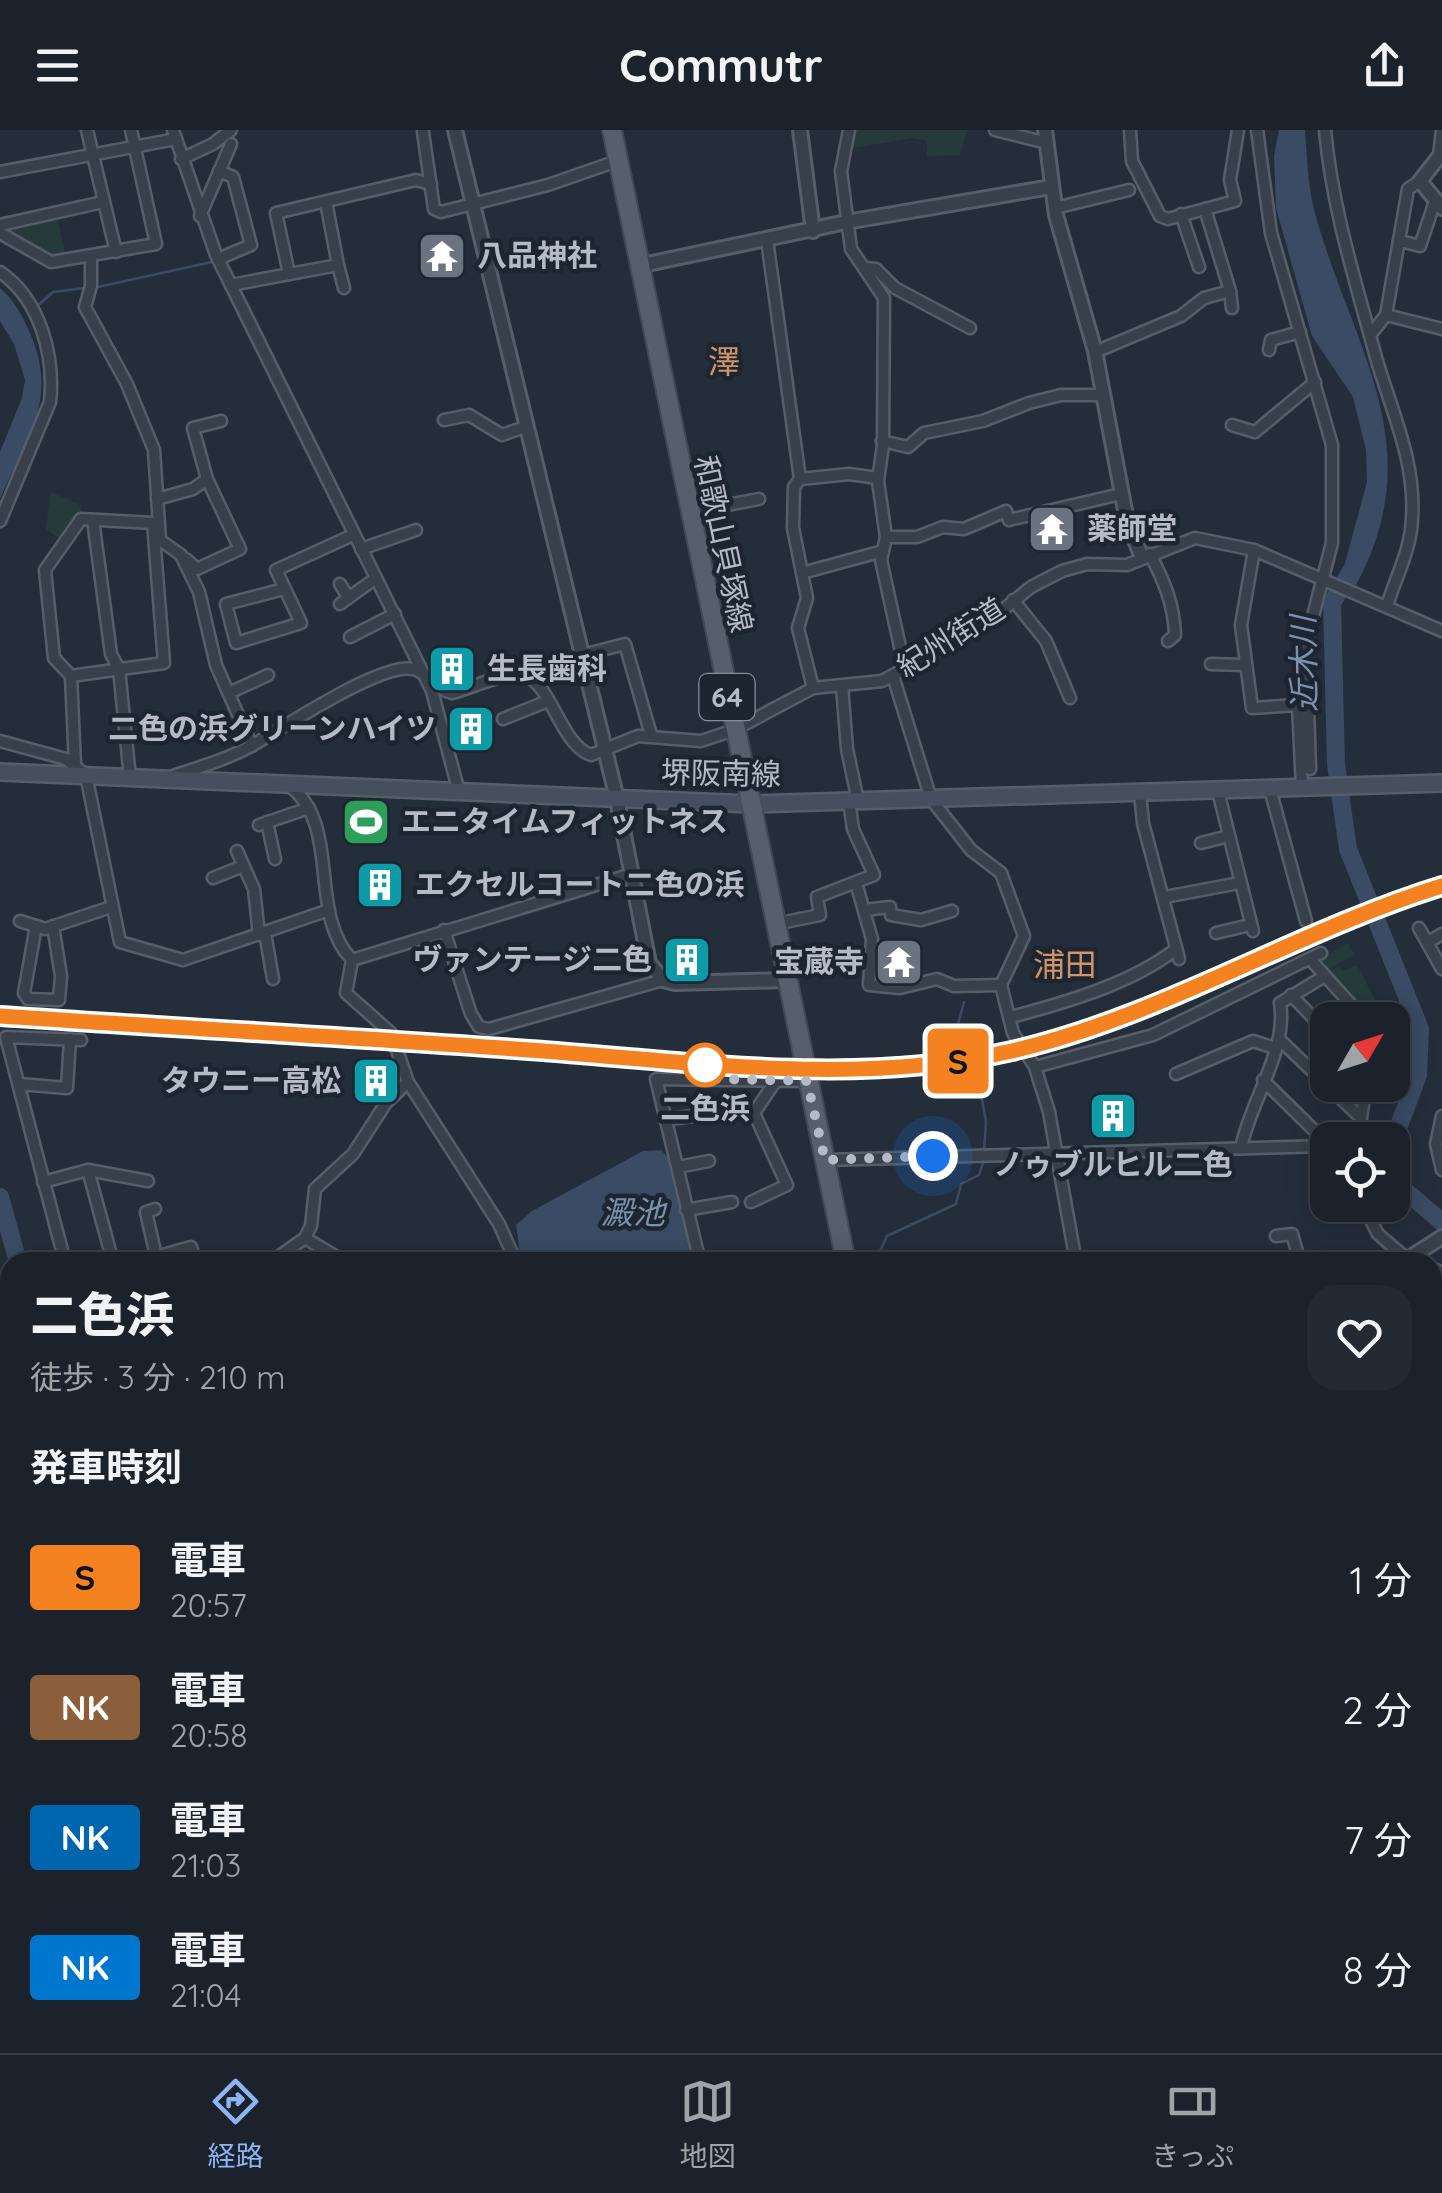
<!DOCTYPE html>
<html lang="ja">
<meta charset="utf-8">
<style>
body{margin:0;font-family:Quicksand,"Noto Sans JP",sans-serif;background:#242a34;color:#f1f3f6;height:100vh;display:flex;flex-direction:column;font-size:38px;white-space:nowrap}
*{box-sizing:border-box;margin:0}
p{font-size:32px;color:#a0a4a9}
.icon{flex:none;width:55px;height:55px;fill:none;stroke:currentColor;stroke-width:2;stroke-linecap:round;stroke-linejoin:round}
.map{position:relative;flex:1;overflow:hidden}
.details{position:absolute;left:0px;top:1122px;width:1442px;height:802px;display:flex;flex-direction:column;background:#1b222c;border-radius:30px 30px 0 0;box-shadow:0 5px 25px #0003,0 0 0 2px #393f48}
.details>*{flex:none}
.badge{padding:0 20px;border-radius:8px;font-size:35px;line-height:65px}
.needle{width:65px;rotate:51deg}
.tools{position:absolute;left:1310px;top:872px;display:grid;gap:20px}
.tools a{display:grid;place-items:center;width:100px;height:100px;border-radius:20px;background:#1b222c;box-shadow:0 5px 25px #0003,0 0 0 2px #393f48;font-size:50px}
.you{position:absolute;width:50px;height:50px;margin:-25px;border:8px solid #fff;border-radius:50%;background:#1a73e8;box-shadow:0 0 0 15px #1a73e833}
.map>.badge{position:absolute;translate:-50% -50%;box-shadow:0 0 0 5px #fff}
h2{padding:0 30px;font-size:38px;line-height:90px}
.round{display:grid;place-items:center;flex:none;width:105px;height:105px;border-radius:30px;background:#242a34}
.summary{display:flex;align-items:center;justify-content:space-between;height:170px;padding:0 30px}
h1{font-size:48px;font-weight:800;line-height:75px}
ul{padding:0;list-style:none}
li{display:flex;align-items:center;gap:30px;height:130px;padding:0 30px}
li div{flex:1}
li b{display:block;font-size:38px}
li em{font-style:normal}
li .badge{min-width:110px;font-weight:700;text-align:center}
header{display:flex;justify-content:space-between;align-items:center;height:130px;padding:0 30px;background:#1b222c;font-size:45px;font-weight:800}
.tab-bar{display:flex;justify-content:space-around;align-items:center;height:140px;border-top:2px solid #393f48;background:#1b222c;font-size:28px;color:#a0a4a9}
.tab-bar a{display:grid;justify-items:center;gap:5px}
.tab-bar .selected{color:#8db4f2}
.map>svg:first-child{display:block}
</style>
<header><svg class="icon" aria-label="menu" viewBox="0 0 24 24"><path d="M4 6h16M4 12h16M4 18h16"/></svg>Commutr<svg class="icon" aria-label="share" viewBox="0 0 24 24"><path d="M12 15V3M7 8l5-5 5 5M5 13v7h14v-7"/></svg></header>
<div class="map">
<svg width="1442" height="1923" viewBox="0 0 1442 1923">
<rect width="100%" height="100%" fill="#242e3b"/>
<g fill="#263a3c">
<polygon points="854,0 967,0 960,25 927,26 927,11 912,8 848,19"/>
<polygon points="57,87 66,127 49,127 6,104 6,97"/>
<polygon points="51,362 81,375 82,386 76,386 59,408 46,399"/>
<polygon points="876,812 893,813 891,837 874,837"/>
<polygon points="1348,813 1354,825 1323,842 1317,831"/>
<polygon points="1357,835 1379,878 1379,890 1368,890 1324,845 1339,836 1342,841"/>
</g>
<g fill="#3a4b63">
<path d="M1279,0h26c2,27 3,58 10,83 37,135 117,231 41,372l-15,-7 26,-96 -1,-32 -13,-53 -41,-61 -36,-128 -2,-52z"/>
<path d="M0,158c13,11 23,28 30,45 29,67 -3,104 -30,166v-47l22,-54 3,-18 -11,-36 -14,-23z"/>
<polygon points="661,1020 674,1034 697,1132 521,1132 516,1095 532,1081 643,1021"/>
</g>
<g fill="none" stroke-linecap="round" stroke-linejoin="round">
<g stroke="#3a4b63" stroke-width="2.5">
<polyline points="93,158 212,132"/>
<polyline points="34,179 53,162 85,158"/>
<polyline points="964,872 958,894 965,917"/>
<polyline points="977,941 986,992 984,1022"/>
<polyline points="875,1132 887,1106 956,1074 961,1054 979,1045 984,1030"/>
</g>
<g stroke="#3a4b63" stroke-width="18">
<polyline points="1357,431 1332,473 1336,634 1348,719 1420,899 1418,945 1392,1014"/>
<polyline points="1392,1037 1396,1053 1442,1092"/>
<polyline points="0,1067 18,1132"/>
<polyline points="0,1428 10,1398"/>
<polyline points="0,1772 10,1786"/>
<polyline points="57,1923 58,1915"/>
</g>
<g stroke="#565e69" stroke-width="15">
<g id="minor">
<polyline points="87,0 116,122"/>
<polyline points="173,0 216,125 432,561 459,662"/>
<polyline points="849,0 841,41 851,119 884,168 883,315 878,351 886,407 881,430 900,517 909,533"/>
<polyline points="995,0 1047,13"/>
<polyline points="1130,0 1132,31 1160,86 1168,89 1235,71 1230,50 1238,0"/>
<polyline points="1257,0 1271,103 1332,315 1332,413 1306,513 1310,639"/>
<path d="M1325,0c7,77 30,150 50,224 15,54 41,106 37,164 -1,32 -16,58 -25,88"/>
<polyline points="423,2 434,79 441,82 548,55 617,31"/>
<polyline points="1439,26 1442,0"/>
<polyline points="181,29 213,14 231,0"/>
<polyline points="0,42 176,9"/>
<polyline points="326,72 338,135"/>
<polyline points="1055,78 1129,60"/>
<polyline points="1205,79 1230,161"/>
<polyline points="1181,84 1199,137"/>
<polyline points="200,86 231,14"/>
<polyline points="0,95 103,72"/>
<polyline points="0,103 51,132 156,114 131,0"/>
<polyline points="767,110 800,349 849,344 878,348"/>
<polyline points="1400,111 1420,116 1435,71"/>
<polyline points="91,126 91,156 85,177 127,254 154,320 160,410 181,425 199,462 216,535 252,616"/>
<polyline points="218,129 251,115 233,47 219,41"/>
<polyline points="865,138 876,139 895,158 970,198"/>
<path d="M0,142c40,27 55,84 50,130l-50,119"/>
<polyline points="289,144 276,83 416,50 431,54"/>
<polyline points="231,155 338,135 344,158"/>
<polyline points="1386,185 1442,199"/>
<polyline points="1371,204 1386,185 1408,59 1420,51"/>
<polyline points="1269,220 1271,210 1300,202"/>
<polyline points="1095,222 1181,186 1204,168 1230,161 1232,178"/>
<polyline points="444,290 469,285 502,305 525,297"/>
<polyline points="1232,295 1255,302 1315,252"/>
<polyline points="882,311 908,317 924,303 983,291 1029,273 1061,265 1104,265"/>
<polyline points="800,349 794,357 793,398 807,468 798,498 813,558"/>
<polyline points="157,369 193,359 207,349"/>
<polyline points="689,382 759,369"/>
<polygon points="81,389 153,393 164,533 71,546 54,528 45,440"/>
<polyline points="93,390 111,524 119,539 130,648"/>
<polyline points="886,407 917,407 943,397 964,399 1006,381 1009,390 1121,364"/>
<polyline points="361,419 416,400"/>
<polyline points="1254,420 1241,495 1252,578 1298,575 1302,657"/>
<path d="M1150,424c14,27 24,50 25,81l-7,6"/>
<polyline points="186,429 197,439 240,419 207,349 193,298 221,291"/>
<polyline points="802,443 883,421"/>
<polyline points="340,454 348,467"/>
<polyline points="284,459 226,474 236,513 301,493 276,440 353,405"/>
<polyline points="1013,470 1046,511 1070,568"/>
<polyline points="340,474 376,448"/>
<polyline points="350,507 395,484"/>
<polyline points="583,525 625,514 651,605"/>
<polyline points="1211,534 1244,535"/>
<polyline points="71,546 75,635"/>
<polyline points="893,546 931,669 971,720 1001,743 1024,806 1001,855 1013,903 1035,937 1049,982 1076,1132"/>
<polyline points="842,556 847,619 858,671"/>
<polyline points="229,563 268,545"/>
<polyline points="503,589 548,571"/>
<polyline points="0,611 66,629 86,645 120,812 183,830 329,780"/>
<path d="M173,646c27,-9 55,-17 80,-31 30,-17 128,-83 160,-76 15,3 22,21 39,24 20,-5 47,-19 68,-18 31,2 38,68 71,80l47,-19 63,5 33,-11 79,-42 69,-7 101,-55 48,-39 31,-16 25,-7 40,1 68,-27 59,12 188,81"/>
<path d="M290,656c52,41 17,127 62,174l280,-86"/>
<polyline points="1270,659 1306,791"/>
<polyline points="1218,661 1253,801"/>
<polyline points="1140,663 1143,693 1179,829"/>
<polyline points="267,692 275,729"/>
<polyline points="259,695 309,678"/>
<polyline points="1201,713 1229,706"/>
<polyline points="237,721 254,759 259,805"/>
<polyline points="213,748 243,736"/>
<polyline points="856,753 872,809 869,855 900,858 937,849 954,856 1001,855"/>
<polyline points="1165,767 1239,753"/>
<polyline points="864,780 890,777 891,785 921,790 952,781"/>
<polyline points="20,791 45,799 111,777"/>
<polyline points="775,794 820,785 817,767 874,745 853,699 849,671"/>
<polyline points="36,796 24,863 28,869 59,870 61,846 53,796"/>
<polyline points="1419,798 1442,839"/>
<polyline points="444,800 471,884 479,897 489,899 663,850"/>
<polyline points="265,803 273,849"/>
<polyline points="1216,803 1250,795"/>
<polyline points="1428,812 1442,804"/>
<polyline points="1310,829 1365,890"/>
<polyline points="352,830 346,863 391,903 408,952 499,1094 516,1132"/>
<polyline points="1291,865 1328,903"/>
<path d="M1011,887c53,-14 120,-33 165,-68"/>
<polyline points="1279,909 1360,987"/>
<polyline points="1035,937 1153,905 1321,823"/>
<polyline points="1176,944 1253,911 1275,918"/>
<polyline points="1263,950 1328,1014"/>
<polyline points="19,954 67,958 70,909"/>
<polyline points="1337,965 1363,955"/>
<polyline points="1442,986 1436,1014 1442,1040"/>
<polyline points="667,989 703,985"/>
<polyline points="1351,1010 1358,1008 1366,955"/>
<path d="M1241,1018c9,-47 47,-97 39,-145l43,-26"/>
<polyline points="825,1030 1328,1016"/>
<polyline points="678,1037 709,1031"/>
<polyline points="88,1040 113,1132"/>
<polyline points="43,1052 88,1040 148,1051"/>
<polyline points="751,1072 787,1055 754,983 775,952"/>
<polyline points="1363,1075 1378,1104 1407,1129"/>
<polyline points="155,1079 146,1082 156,1126"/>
<polyline points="686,1080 732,1072"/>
<polyline points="1276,1106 1292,1104 1300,1132"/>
<polyline points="305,1108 345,1132"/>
<polyline points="65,1132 6,907 81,910"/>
<polyline points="138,1132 191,1117 196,1132"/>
<polyline points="271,1132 305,1108 311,1096 315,1059 353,1024 386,973 408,952"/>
<polyline points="700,1132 656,949 807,951"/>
<polyline points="1432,1138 1442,1143"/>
<polyline points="1432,1356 1437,1353"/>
<polyline points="1441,1391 1442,1391"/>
<polyline points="1432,1441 1442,1433"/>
<polyline points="1432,1491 1438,1503"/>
<polyline points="0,1600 10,1598"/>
<polyline points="0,1656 10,1679"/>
<polyline points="0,1733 10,1757"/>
<polyline points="0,1805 9,1817"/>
<polyline points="1432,1810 1442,1800"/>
<polyline points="0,1848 10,1836"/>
<polyline points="43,1915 43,1923"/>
<polyline points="293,1915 304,1923"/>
<polyline points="420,1915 426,1923"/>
<polyline points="498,1915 505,1923"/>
<polyline points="1290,1915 1293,1923"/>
<polyline points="1383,1915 1384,1923"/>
<polyline points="549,1920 591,1917"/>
<polyline points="78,1923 78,1915"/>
<polyline points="154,1923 155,1915"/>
<polyline points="455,1923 467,1915"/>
<polyline points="920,1923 920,1915"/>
</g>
</g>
<g stroke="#565e69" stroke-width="18">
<g id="tertiary">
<polyline points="455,0 617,669 649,833 663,850 675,853 786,850"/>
<polyline points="800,0 813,101"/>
<polyline points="1045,0 1056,85 1095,221 1127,391 1142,427"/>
<polyline points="1442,23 1420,51 1442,78"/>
<polyline points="638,136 846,92 1051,57"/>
<polyline points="1403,1132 1442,1107"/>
<polyline points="262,1923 271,1915"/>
</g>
</g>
<g stroke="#565e69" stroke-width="20">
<polyline id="secondary" points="0,642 750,674 1442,653"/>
</g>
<g stroke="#414954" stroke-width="22">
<g id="primary">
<polyline points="612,0 846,1132"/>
<polyline points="1127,1915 1130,1923"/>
</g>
</g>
<g stroke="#434b56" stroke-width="22">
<g id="trunk">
<polyline points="0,1487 10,1492"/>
<polyline points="0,1502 10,1506"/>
<polyline points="934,1915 952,1923"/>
<polyline points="969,1915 987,1923"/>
</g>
</g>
<use href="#minor" stroke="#38404b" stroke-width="10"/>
<use href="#tertiary" stroke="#38404b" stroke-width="12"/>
<use href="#secondary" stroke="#464f5e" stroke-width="15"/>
<use href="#primary" stroke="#565f6b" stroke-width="18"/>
<use href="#trunk" stroke="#646260" stroke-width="18"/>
<path stroke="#5a6472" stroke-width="2.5" stroke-dasharray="10 10" stroke-linecap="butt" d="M0,886l805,54c106,-5 205,-13 307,-47 113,-38 216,-102 330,-137"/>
</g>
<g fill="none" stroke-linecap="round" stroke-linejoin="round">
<g stroke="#fff" stroke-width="22">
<path id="line" d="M0,886c176,12 353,21 529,34 160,11 324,37 483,1 151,-35 282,-119 430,-165"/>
</g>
<use href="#line" stroke="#f58220" stroke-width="15"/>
<polyline stroke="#b4bbc7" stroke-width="10" stroke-dasharray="0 18" points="705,935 716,949 807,951 825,1030 933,1026"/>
</g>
<defs>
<g id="temple-square" transform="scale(2.5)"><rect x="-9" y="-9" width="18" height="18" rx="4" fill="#6b7280" stroke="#1d2530"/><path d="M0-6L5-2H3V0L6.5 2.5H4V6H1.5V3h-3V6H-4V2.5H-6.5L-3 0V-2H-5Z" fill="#fff"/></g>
<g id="building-square" transform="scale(2.5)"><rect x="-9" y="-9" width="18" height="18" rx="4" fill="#0f9aa8" stroke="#1d2530"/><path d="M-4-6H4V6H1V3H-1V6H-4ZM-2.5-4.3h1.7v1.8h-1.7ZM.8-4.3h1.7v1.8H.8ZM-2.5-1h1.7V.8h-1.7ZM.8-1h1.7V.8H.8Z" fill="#fff"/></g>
<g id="stadium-square" transform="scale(2.5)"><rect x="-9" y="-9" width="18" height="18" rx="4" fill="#2e9e5b" stroke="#1d2530"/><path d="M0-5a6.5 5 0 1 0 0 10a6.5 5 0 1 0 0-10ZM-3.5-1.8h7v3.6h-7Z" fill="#fff"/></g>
</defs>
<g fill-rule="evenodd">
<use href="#temple-square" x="442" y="126"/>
<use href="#temple-square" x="1052" y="399"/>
<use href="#building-square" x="452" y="539"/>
<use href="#building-square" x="471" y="599"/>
<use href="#stadium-square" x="366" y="692"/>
<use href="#building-square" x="380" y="755"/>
<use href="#building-square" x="687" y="830"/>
<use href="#temple-square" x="899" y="832"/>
<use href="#building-square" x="376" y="951"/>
<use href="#building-square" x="1113" y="986"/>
</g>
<circle fill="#fff" stroke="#f58220" stroke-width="5" cx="705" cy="935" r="20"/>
<g text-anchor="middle" stroke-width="9" stroke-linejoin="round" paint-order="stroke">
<rect fill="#1d2530" stroke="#878e9a" stroke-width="2.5" x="699.5" y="544" width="55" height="46" rx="8"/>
<g font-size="28" font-weight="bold" fill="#b4bbc7">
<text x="727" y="577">64</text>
</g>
<g font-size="30" font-weight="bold" fill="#b4bbc7" stroke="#1d2530" text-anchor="start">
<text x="477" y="136">八品神社</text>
<text x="1087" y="409">薬師堂</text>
<text x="487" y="549">生長歯科</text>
<text x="436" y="609" text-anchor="end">二色の浜グリーンハイツ</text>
<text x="401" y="702">エニタイムフィットネス</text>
<text x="415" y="765">エクセルコート二色の浜</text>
<text x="652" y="840" text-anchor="end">ヴァンテージ二色</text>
<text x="864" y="842" text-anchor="end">宝蔵寺</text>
<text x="341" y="961" text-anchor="end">タウニー高松</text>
<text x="1113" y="1045" text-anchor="middle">ノゥブルヒル二色</text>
</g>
<g font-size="30" fill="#b4bbc7" stroke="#1d2530">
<text transform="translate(723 414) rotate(78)" y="10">和歌山貝塚線</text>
<text transform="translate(951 508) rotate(-32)" y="10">紀州街道</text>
<text transform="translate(721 644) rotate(1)" y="10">堺阪南線</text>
</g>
<g font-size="30" font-weight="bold" fill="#b4bbc7" stroke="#1d2530">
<text x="705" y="989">二色浜</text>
</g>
<g font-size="32" fill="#cf9467" stroke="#1d2530">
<text x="724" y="243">澤</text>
<text x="1065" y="846">浦田</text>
</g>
<g font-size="32" font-style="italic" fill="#7c91ad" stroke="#1d2530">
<text transform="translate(1304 534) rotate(-91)" y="11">近木川</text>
<text x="633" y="1094">澱池</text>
</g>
</g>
</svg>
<div class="tools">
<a><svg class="needle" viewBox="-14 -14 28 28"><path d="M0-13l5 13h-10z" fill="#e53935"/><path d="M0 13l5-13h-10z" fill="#a0a4a9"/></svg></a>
<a><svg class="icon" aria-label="locate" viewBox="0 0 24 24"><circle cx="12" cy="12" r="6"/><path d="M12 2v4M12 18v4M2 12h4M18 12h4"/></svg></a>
</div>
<div class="you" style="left:933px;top:1026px"></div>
<b class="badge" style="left:958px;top:931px;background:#f58220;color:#111">S</b>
<section class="details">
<div class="summary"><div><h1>二色浜</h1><p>徒歩 · 3 分 · 210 m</p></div><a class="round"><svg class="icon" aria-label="heart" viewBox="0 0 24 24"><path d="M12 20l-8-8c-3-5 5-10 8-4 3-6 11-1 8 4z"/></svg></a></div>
<h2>発車時刻</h2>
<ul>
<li><span class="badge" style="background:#f58220;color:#111">S</span><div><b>電車</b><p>20:57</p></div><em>1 分</em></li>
<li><span class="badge" style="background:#8b5e3c;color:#fff">NK</span><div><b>電車</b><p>20:58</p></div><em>2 分</em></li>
<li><span class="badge" style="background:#0065af;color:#fff">NK</span><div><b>電車</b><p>21:03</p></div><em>7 分</em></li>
<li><span class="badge" style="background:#0077ce;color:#fff">NK</span><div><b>電車</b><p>21:04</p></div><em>8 分</em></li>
</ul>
</section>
</div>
<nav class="tab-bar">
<a class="selected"><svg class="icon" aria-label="directions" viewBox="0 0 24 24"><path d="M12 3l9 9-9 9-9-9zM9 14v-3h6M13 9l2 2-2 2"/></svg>経路</a>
<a><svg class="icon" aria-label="map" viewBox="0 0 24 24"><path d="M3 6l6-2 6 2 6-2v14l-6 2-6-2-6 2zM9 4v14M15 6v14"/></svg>地図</a>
<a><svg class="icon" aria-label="tickets" viewBox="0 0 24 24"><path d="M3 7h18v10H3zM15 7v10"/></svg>きっぷ</a>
</nav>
